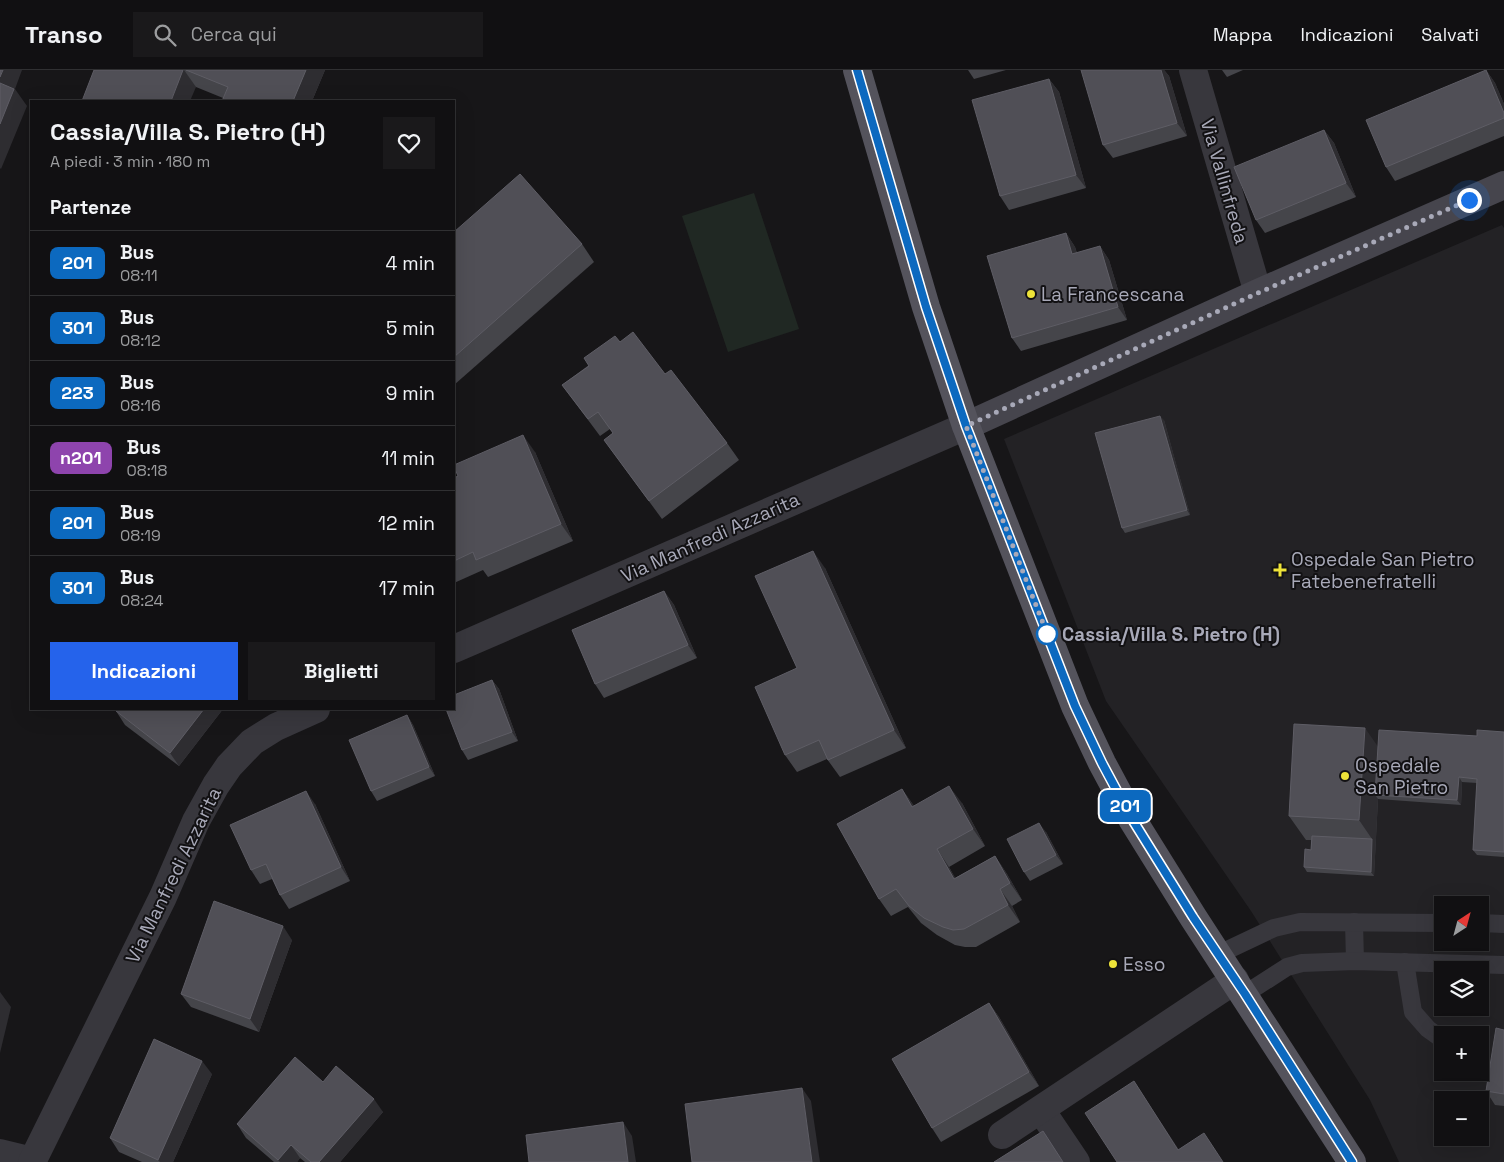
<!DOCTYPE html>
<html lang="it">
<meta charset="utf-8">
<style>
body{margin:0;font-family:"Space Grotesk",sans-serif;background:#1a191b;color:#f1f3f6;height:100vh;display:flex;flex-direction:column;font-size:19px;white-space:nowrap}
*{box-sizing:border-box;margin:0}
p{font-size:16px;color:#9c9d9f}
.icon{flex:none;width:28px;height:28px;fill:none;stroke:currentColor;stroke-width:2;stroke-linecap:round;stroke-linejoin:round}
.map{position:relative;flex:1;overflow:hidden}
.panel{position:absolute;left:30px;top:30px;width:425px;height:610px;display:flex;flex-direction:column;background:#111012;border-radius:0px;box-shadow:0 5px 20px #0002,0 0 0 1px #303032}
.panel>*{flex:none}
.badge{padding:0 10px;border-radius:8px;font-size:18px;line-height:32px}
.needle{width:32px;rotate:36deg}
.buttons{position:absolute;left:1434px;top:826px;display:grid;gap:10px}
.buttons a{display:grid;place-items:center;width:55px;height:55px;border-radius:0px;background:#111012;box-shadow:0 5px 20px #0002,0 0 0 1px #303032;font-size:25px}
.you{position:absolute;width:25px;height:25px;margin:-12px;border:4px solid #fff;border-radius:50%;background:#1a73e8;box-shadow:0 0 0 8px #1a73e833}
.map>.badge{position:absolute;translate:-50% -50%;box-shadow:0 0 0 2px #fff}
h2{padding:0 20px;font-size:19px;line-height:45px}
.round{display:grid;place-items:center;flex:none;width:52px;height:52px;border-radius:0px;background:#1a191b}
.headline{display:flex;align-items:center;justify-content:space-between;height:85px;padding:0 20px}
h1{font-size:24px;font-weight:700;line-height:38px}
.button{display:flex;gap:10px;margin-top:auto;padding:10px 20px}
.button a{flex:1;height:58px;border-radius:0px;background:#2563eb;color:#fff;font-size:20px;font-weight:700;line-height:58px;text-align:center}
.button a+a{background:#1a191b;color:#f1f3f6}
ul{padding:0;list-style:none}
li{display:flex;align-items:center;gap:15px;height:65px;padding:0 20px;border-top:1px solid #303032}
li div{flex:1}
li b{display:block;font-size:19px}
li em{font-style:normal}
li .badge{min-width:55px;font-weight:700;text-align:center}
header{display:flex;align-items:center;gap:30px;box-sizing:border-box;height:70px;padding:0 25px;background:#111012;border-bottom:1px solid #303032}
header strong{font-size:24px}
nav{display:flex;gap:28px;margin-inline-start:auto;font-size:18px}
.search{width:350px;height:45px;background:#1a191b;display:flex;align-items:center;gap:12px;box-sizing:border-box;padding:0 18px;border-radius:0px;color:#9c9d9f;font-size:19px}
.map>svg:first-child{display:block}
</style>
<header>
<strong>Transo</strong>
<div class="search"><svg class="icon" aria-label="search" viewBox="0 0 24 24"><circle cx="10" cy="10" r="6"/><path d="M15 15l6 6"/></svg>Cerca qui</div>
<nav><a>Mappa</a><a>Indicazioni</a><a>Salvati</a></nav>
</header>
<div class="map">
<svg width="1504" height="1092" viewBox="0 0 1504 1092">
<rect width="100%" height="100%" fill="#171618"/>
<path fill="#232225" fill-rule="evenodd" d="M1502,155l2,3v934h-105l-29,-62 -119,-189 -145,-210 -102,-262zM1442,835h38v37h-38zM1442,900h38v38h-38zM1442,965h38v37h-38zM1442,1030h38v38h-38z"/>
<polygon fill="#202823" points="754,123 799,259 728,282 682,146"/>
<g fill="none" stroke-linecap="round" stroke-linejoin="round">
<g stroke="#38373d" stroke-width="18">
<polyline points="1354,852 1355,891"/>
<polyline points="1480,853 1504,854"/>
<polyline points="1217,885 1274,858 1300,852 1442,853"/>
<polyline points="1405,892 1413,942 1428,959 1442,969"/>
<polyline points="1245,924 1287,897 1302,893 1355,891 1504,895"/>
</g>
<g stroke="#38373d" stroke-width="28">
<polyline points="1193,0 1258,223"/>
<polyline points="454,579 966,356"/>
<polyline points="1041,1040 1076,1092"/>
<polyline points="1002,1065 1235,910"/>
<polyline points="0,1083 33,1091"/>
<polyline points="32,1092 163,827 196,751 216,715 229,696 252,672 276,657 316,639"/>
</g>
<polyline stroke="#46454d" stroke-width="28" points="966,356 1258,223 1504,115"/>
<polyline stroke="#54535c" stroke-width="28" points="857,0 926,237 966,356 1075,636 1102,693 1132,749 1193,847 1352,1092"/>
</g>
<g fill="#45454a">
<polygon points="94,0 325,0 312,31 223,28 196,17"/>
<polygon points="968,0 1006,0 974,9"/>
<polygon points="1082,0 1164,0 1169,6 1187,66 1113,88 1103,75"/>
<polygon points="1222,0 1243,0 1227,7"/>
<polygon points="1486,0 1495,13 1504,34 1504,66 1395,111 1386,97"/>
<polygon points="1049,9 1059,22 1086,118 1009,140 1000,126"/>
<polygon points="1324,60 1334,73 1356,127 1265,163 1256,150"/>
<polygon points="454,162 582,174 594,192 454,315"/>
<polygon points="1066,163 1075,177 1077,183 1100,176 1109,190 1127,250 1021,281 1012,268"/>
<polygon points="620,272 665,304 727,373 739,390 662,449 604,370 613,363 610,359 600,366 562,315"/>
<polygon points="1164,350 1190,445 1125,463 1122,458"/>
<polygon points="535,382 573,471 488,507 483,500 454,513 454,408"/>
<polygon points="825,498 906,678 840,707 827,689 797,702 785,685 797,598"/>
<polygon points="664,521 674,535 697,588 604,628 595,614"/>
<polygon points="492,610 499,619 518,671 468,690 462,680"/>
<polygon points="223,639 179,696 125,655 116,641"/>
<polygon points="407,645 413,655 435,706 377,731 371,721"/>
<polygon points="1504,662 1504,787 1477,785 1473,780 1477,713 1462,712 1461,735 1378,729 1374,806 1307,802 1304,797 1311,780 1311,770 1306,770 1289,746 1378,677 1477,666"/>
<polygon points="902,719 914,736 962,733 985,776 949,797 955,808 995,786 1007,804 1022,830 1012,836 1020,852 976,877 965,877 955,875 937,865 921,853 908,837 891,846 879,829"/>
<polygon points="315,734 350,811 289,839 280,825 272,809 260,814 251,800"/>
<polygon points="1046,762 1063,794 1030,811 1024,802"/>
<polygon points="292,870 259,962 191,937 181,924"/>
<polygon points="989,933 999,947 1039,1016 941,1072 932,1058"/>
<polygon points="1504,960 1504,1036 1495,1035 1486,1021"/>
<polygon points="212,1004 173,1092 142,1092 119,1082 110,1068"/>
<polygon points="323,1012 383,1042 340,1092 305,1092 300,1088 297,1092 274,1092 246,1068 237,1054"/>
</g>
<g fill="#2e2d31">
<polygon points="3,0 22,0 15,19 27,36 1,99 0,98 0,7"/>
<polygon points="183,0 184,0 196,17 190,31 171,31"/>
<polygon points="306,0 325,0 312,31 293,31"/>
<polygon points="1161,0 1164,0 1169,6 1187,66 1177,53"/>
<polygon points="1486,0 1495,13 1504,34 1504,43"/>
<polygon points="1049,9 1059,22 1086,118 1076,105"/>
<polygon points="1324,60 1334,73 1356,127 1346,113"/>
<polygon points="1066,163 1075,177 1081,198 1072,184"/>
<polygon points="1100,176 1109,190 1127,250 1118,237"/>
<polygon points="1160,346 1164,350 1190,445 1187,440"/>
<polygon points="523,365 535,382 573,471 561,454"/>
<polygon points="813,481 825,498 906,678 894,660"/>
<polygon points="664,521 674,535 697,588 688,575"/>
<polygon points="492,610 499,619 518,671 512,662"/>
<polygon points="204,639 223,639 179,696 170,683"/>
<polygon points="407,645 413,655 435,706 429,697"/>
<polygon points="1365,658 1381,681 1375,725 1378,729 1374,806 1371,802 1372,769 1359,750"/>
<polygon points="1459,707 1462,712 1461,735 1457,730"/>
<polygon points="949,716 962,733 985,776 973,759"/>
<polygon points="902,719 914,736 912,737"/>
<polygon points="306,721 315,734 350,811 341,797"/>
<polygon points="1039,753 1046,762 1063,794 1056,785"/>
<polygon points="937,779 949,797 966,827 954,809"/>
<polygon points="995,786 1007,804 1022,830 1010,813"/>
<polygon points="1000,819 1012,836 1020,852 1008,835"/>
<polygon points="283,856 292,870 259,962 250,949"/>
<polygon points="0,922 11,937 0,983"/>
<polygon points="989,933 999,947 1039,1016 1029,1002"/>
<polygon points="202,991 212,1004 173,1092 160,1092 158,1090"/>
<polygon points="1134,1011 1143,1025 1187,1092 1178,1080"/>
<polygon points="802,1018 811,1031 820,1092 812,1092"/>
<polygon points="374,1029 383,1042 340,1092 319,1092"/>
<polygon points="623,1052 632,1066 636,1092 628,1092"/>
<polygon points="291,1075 300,1088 297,1092 280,1092 278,1090"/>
</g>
<g fill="#504f56" stroke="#5e5d65">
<polygon points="0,0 3,0 0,7"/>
<polygon points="94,0 183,0 171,31 82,31"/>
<polygon points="186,0 306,0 293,31 222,31 228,17"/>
<polygon points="1081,0 1161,0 1177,53 1103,75"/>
<polygon points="1486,0 1504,43 1504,48 1386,97 1366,50"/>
<polygon points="1049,9 1076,105 1000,126 972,30"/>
<polygon points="0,13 14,19 0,54"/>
<polygon points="1324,60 1346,113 1256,150 1234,97"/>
<polygon points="520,104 582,174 454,287 454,162"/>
<polygon points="1066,163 1072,184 1100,176 1118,237 1012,268 987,186"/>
<polygon points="633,262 665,304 671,300 727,373 649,431 604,370 613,363 598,342 588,349 562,315 589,296 584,288 615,266 620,272"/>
<polygon points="1160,346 1187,440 1122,458 1095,363"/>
<polygon points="523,365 561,454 476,490 473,482 454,491 454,408 458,406 454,397 454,395"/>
<polygon points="813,481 894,660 828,690 819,670 785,685 755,617 797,598 755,506"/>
<polygon points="664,521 688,575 595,614 572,560"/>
<polygon points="492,610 512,662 462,680 446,639 454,639 454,625"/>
<polygon points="116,639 204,639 170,683 116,641"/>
<polygon points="407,645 429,697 371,721 349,670"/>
<polygon points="1294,654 1365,658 1359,750 1289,746"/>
<polygon points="1379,660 1477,666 1477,660 1504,662 1504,782 1473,780 1477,709 1459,707 1457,730 1375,725"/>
<polygon points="949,716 973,759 937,779 954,809 995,786 1010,813 1000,819 1008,835 964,859 953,860 943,857 924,848 909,836 896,819 879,829 837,754 902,719 912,737"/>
<polygon points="306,721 341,797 280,825 266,794 251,800 230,755"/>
<polygon points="1039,753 1056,785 1024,802 1007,769"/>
<polygon points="1312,766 1372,769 1371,802 1304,797 1305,779 1311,780"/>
<polygon points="214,831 283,856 250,949 181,924"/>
<polygon points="989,933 1029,1002 932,1058 892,989"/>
<polygon points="1496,958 1504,960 1504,1024 1486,1021"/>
<polygon points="154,969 202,991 158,1090 110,1068"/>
<polygon points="295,987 323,1012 336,996 374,1029 319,1092 311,1092 291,1075 278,1090 237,1054"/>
<polygon points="1134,1011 1178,1080 1204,1063 1223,1092 1117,1092 1085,1043"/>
<polygon points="802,1018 812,1092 692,1092 685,1034"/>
<polygon points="623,1052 628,1092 529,1092 526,1065"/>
<polygon points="1043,1061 1063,1092 994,1092"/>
</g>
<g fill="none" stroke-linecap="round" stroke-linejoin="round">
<g stroke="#fff" stroke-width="11">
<polyline id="line" points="857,0 926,237 966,356 1075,636 1102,693 1132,749 1193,847 1245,924 1352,1092"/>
</g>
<use href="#line" stroke="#0c69bf" stroke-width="8"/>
<polyline stroke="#a8a9b8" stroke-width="5" stroke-dasharray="0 9" points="1047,564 1048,566 966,356 1258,223 1469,130"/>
</g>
<g fill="#ede339" stroke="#121113" stroke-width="2">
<circle cx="1031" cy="224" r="5"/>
<path d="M1277.5 492.5h5v5h5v5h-5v5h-5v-5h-5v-5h5z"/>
<circle cx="1345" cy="706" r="5"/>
<circle cx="1113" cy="894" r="5"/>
</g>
<circle fill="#fff" stroke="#0c69bf" stroke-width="2.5" cx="1047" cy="564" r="10"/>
<g text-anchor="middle" stroke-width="4" stroke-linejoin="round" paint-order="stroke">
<g font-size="19" fill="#a8a9b8" stroke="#121113">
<text transform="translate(1225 111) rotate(74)" y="7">Via Vallinfreda</text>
<text transform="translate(710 467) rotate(-24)" y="7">Via Manfredi Azzarita</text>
<text transform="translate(173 805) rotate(-64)" y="7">Via Manfredi Azzarita</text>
</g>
<g font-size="19" fill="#a8a9b8" stroke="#121113" text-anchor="start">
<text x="1041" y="231">La Francescana</text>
<text x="1291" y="496">Ospedale San Pietro<tspan x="1291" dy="22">Fatebenefratelli</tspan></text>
<text x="1355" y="702">Ospedale<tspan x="1355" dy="22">San Pietro</tspan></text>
<text x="1123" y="901">Esso</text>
</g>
<g font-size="19" font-weight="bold" fill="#a8a9b8" stroke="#121113" text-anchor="start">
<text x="1062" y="571">Cassia/Villa S. Pietro (H)</text>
</g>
</g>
</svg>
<div class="buttons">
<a><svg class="needle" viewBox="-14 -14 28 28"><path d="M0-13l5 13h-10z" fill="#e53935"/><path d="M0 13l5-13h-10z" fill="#9c9d9f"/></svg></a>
<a><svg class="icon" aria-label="layers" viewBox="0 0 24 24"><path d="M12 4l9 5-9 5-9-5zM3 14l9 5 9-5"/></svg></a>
<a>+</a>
<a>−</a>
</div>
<div class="you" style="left:1469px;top:130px"></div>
<b class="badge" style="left:1125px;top:736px;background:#0c69bf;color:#fff">201</b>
<section class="panel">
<div class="headline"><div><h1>Cassia/Villa S. Pietro (H)</h1><p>A piedi · 3 min · 180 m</p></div><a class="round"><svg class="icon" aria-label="heart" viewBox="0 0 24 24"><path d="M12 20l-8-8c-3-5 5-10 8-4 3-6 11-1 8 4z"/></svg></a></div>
<h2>Partenze</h2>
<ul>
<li><span class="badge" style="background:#0c69bf;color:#fff">201</span><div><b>Bus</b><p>08:11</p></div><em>4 min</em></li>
<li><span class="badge" style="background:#0c69bf;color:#fff">301</span><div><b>Bus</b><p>08:12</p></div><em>5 min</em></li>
<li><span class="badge" style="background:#0c69bf;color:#fff">223</span><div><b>Bus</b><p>08:16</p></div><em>9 min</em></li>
<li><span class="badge" style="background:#8e44ad;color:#fff">n201</span><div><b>Bus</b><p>08:18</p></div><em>11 min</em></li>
<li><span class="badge" style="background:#0c69bf;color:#fff">201</span><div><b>Bus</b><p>08:19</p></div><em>12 min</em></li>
<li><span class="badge" style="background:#0c69bf;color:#fff">301</span><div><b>Bus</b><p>08:24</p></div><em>17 min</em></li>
</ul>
<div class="button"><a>Indicazioni</a><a>Biglietti</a></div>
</section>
</div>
